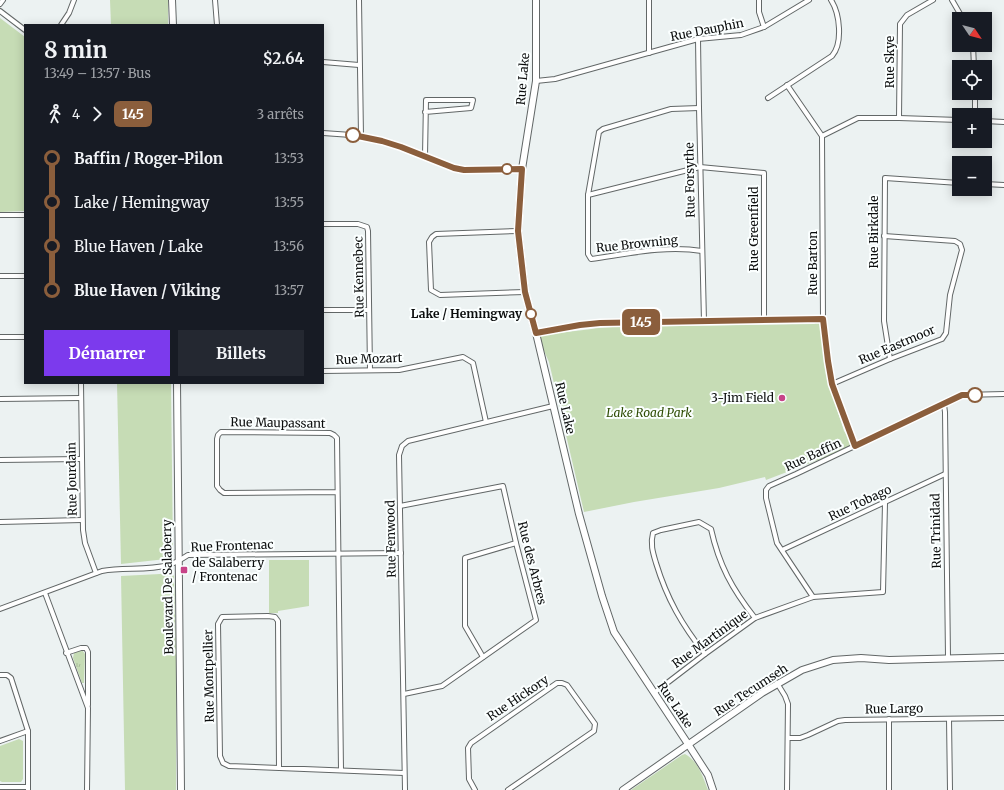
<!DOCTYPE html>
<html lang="fr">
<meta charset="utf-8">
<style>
body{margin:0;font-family:Merriweather,serif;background:#242831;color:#f1f3f6;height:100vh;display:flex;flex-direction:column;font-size:15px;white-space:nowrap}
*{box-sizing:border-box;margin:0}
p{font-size:13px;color:#9ea1a6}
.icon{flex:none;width:22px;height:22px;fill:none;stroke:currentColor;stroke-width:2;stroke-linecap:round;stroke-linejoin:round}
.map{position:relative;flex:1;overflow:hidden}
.drawer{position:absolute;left:24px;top:24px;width:300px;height:360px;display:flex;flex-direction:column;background:#171b24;border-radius:0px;box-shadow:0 2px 10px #0003}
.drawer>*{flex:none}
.badge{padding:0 8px;border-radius:6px;font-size:14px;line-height:26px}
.needle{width:26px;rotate:125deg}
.tools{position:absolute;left:952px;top:12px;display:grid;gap:8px}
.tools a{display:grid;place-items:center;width:40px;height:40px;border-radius:0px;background:#171b24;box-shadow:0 2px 10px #0003;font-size:20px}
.map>.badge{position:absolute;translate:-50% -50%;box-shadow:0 0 0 2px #fff}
.legs{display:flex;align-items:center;gap:6px;height:44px;padding:0 20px;font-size:13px}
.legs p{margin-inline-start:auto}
.headline{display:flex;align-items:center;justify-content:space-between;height:68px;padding:0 20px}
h1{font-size:22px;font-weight:700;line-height:30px}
.button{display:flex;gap:8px;margin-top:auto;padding:8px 20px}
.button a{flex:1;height:46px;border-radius:0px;background:#7c3aed;color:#fff;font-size:16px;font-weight:700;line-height:46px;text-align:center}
.button a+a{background:#242831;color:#f1f3f6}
ul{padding:0 20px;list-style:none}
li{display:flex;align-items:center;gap:14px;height:44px;font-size:15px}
li i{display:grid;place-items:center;width:6px;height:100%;margin:0 5px;background:currentColor}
li i::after{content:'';width:10px;height:10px;margin:-5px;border:3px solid;border-radius:50%;background:#171b24}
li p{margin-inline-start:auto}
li:first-child i{background:linear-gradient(#0000 50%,currentColor 0)}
li:last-child i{background:linear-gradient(currentColor 50%,#0000 0)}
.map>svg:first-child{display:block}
</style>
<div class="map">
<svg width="1004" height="790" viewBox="0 0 1004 790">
<defs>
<pattern id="grass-tufts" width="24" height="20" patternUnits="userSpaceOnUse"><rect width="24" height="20" fill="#c6dcb5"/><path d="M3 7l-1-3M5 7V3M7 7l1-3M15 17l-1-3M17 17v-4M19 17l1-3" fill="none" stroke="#a9bc9a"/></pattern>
</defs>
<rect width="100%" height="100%" fill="#ecf2f2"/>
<polygon fill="url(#grass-tufts)" points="82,650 85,654 84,683 82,683 73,658 74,653"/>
<g fill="#c6dcb5">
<polygon points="110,0 168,0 168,25 111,25"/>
<polygon points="0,18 25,37 25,211 0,212"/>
<path d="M823,319l-2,16 5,36 4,16 14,44 11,15 -89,34 -1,-3 -46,11 -85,14 -50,10 -35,-150 -13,-29c25,2 52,-5 77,-6l201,-3z"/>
<polygon points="117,383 171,383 173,552 166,559 121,564"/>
<polygon points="269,560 309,560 309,606 278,611 278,613 269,613"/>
<polygon points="169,572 174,576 176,653 176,790 125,790 121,576 160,574"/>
<polygon points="19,739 23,741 23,779 21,782 2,782 0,781 0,746"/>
<path d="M685,754c13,7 18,23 23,36h-77l51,-35z"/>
</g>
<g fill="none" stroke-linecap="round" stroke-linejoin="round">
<g stroke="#626767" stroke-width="6">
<g id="street">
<polyline points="215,0 217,25"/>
<polyline points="359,0 361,136"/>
<polyline points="649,0 649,53"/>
<polyline points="759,0 759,12 764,27"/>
<polyline points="952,0 963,19"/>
<polyline points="0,4 3,0"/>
<polyline points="0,11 25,30"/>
<polyline points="61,25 69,13 74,0"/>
<polyline points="698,39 699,108 704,321"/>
<polyline points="973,45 974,67"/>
<polyline points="323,62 359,65"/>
<polyline points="536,81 555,79 698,39 741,35 764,27 809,0"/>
<polyline points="787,85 822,136 823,319 828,361 832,384 855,446"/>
<polyline points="975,93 975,115"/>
<path d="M768,98l64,-42c11,-13 8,-42 -1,-56"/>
<path d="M699,108l-28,1 -68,20 -4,3 -11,63v59l3,5c36,-5 74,-14 111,-8"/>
<polyline points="899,118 900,24 907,15 933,0"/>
<polyline points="985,121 1004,122"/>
<path d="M323,133c26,1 53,5 78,14 18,6 35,16 54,21 19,5 47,1 67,1"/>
<polyline points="822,136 858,118 899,118 959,120"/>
<polyline points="425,156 426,100 473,100 471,108 425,112"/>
<polyline points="985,184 1004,185"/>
<polyline points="588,195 700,167 764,173 764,320"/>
<polyline points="0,215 25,215"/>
<polyline points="323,224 358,224 367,227 368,231 370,370"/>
<polyline points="518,231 436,234 432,237 429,242 431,290 440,295 525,292"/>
<polyline points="0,276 25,276"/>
<polyline points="323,310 369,310"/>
<polyline points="536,333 580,325 601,323 823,319"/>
<polyline points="0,337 25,337"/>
<polyline points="890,359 884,321 885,178 959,183"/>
<polyline points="323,371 399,370 463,357 473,363 486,422"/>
<polyline points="81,383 83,530 85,543 96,573"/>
<polyline points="832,384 890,359 942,339 946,333 950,295 962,250 960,244 955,241 884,236"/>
<polyline points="0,399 81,398"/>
<polyline points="944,405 945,412 948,657"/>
<polyline points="0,460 82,459"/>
<polyline points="337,492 224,493 220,490 217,486 217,439 218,435 221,432 330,433 334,435 337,438 341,770"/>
<polyline points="400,506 503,486 516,543 536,620 442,686 404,694"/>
<polyline points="0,522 82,520"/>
<polyline points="782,550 945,474"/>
<polyline points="45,593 88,708 87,790"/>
<polyline points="813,597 777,543 766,498 766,490 769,486 796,474 962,395 1004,394"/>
<path d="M0,609l102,-38c22,-4 45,0 66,-6 8,-2 14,-6 20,-10l213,-2"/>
<polyline points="66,653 81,648 86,648 88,652 88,705"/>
<path d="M705,654c-23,-29 -38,-55 -49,-91 -3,-10 -6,-19 -3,-30l8,-3 38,-8 12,7c8,36 21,60 44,89"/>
<polyline points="483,657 465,626 465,558 516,543"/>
<polyline points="0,675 7,675 11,678 28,731 28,790"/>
<polyline points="777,683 785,696 788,704 787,790"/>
<polyline points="654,693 705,654 755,618 813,597 883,592 885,503"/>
<polyline points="889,719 889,790"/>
<polyline points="949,719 950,790"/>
<polyline points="788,738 800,738 808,735 838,721 845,720 1004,718"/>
<polyline points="0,741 28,731"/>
<polyline points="279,768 278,621 275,617 268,616 222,617 218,624 220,756 223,763 229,766 404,773"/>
<polyline points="0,787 28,787"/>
<polyline points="405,790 399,455 402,446 408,441 553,406"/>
<polyline points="475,790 469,779 468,748 471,743 557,683 562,683 567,685 595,724 594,731 508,790"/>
</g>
</g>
<g stroke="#626767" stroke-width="8">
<g id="secondary">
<polyline points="172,0 173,25"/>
<polyline points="536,0 536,81 522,169 518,231 525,292 536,333 579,514 602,596 614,632 688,744 708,775 713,790"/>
<polyline points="177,383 181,790"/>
<polyline points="623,790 762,693 802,670 833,660 861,658 889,660 1004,657"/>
</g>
</g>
<use href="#street" stroke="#fff" stroke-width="4"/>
<use href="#secondary" stroke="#fff" stroke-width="6"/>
</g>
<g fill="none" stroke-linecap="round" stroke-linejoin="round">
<g stroke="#fff" stroke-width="9">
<polyline id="line-1" points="353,135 382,141 401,147 454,168 464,170 522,169 518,231 525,292 536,333 580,325 600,323 823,319 828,361 832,384 855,446 962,395 975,395"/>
</g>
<use href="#line-1" stroke="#8b5e3c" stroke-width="6"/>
</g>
<g fill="#fff" stroke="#8b5e3c" stroke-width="2">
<circle cx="353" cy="135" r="7"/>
<circle cx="507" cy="169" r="5"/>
<circle cx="531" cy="314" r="5"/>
<circle cx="975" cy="395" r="7"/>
</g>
<g fill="#c74388" stroke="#fbffff" stroke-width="1.5">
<circle cx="782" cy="398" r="4"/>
<rect x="180" y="566" width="8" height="8" rx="2"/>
</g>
<g text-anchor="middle" stroke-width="4" stroke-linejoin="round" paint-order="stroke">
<g font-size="12" fill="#0b0d0d" stroke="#fbffff">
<text transform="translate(707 30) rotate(-11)" y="4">Rue Dauphin</text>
<text transform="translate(890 62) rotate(-90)" y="4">Rue Skye</text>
<text transform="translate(523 79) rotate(-85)" y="4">Rue Lake</text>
<text transform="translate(690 180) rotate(-91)" y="4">Rue Forsythe</text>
<text transform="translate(754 229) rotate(-90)" y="4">Rue Greenfield</text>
<text transform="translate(874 232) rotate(-90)" y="4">Rue Birkdale</text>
<text transform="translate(637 244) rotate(-6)" y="4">Rue Browning</text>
<text transform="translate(813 263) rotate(-90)" y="4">Rue Barton</text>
<text transform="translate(359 277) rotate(-91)" y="4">Rue Kennebec</text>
<text transform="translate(897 345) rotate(-23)" y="4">Rue Eastmoor</text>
<text transform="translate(369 359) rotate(-2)" y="4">Rue Mozart</text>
<text transform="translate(565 408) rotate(77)" y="4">Rue Lake</text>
<text transform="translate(278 423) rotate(1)" y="4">Rue Maupassant</text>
<text transform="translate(813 455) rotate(-25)" y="4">Rue Baffin</text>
<text transform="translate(72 479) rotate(-91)" y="4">Rue Jourdain</text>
<text transform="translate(860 503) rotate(-25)" y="4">Rue Tobago</text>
<text transform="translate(936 531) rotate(-91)" y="4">Rue Trinidad</text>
<text transform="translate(391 539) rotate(-91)" y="4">Rue Fenwood</text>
<text transform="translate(232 546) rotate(-2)" y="4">Rue Frontenac</text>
<text transform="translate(532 563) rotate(76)" y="4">Rue des Arbres</text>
<text transform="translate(168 587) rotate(-91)" y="4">Boulevard De Salaberry</text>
<text transform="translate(710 639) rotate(-36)" y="4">Rue Martinique</text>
<text transform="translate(209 676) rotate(-91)" y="4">Rue Montpellier</text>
<text transform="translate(751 690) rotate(-33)" y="4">Rue Tecumseh</text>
<text transform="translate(518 698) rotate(-34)" y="4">Rue Hickory</text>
<text transform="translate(675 705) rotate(56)" y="4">Rue Lake</text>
<text transform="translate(894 709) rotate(-1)" y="4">Rue Largo</text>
</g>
<g font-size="12" font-weight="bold" fill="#0b0d0d" stroke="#fbffff" text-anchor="end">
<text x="522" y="318">Lake / Hemingway</text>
</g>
<g font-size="12" fill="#0b0d0d" stroke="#fbffff" text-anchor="end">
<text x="774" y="402">3-Jim Field</text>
<text x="192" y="567" text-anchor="start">de Salaberry<tspan x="192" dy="14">/ Frontenac</tspan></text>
</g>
<g font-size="12" font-style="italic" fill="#2d4c03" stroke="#fbffff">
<text x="649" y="417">Lake Road Park</text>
</g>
</g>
</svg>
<div class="tools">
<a><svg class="needle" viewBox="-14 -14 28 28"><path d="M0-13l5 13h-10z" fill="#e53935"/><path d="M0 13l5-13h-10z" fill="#9ea1a6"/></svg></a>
<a><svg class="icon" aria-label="locate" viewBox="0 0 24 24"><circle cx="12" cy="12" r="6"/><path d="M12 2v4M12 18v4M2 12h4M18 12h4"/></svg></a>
<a>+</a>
<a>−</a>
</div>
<b class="badge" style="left:641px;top:322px;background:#8b5e3c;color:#fff">145</b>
<section class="drawer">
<div class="headline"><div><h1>8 min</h1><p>13:49 – 13:57 · Bus</p></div><b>$2.64</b></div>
<div class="legs"><svg class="icon" aria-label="walk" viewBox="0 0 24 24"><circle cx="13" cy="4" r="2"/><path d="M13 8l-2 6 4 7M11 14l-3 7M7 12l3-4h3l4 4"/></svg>4<svg class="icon" aria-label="forward" viewBox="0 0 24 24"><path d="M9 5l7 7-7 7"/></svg><b class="badge" style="background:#8b5e3c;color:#fff">145</b><p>3 arrêts</p></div>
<ul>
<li><i style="color:#8b5e3c"></i><b>Baffin / Roger-Pilon</b><p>13:53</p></li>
<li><i style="color:#8b5e3c"></i><span>Lake / Hemingway</span><p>13:55</p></li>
<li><i style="color:#8b5e3c"></i><span>Blue Haven / Lake</span><p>13:56</p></li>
<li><i style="color:#8b5e3c"></i><b>Blue Haven / Viking</b><p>13:57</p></li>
</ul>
<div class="button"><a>Démarrer</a><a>Billets</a></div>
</section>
</div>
